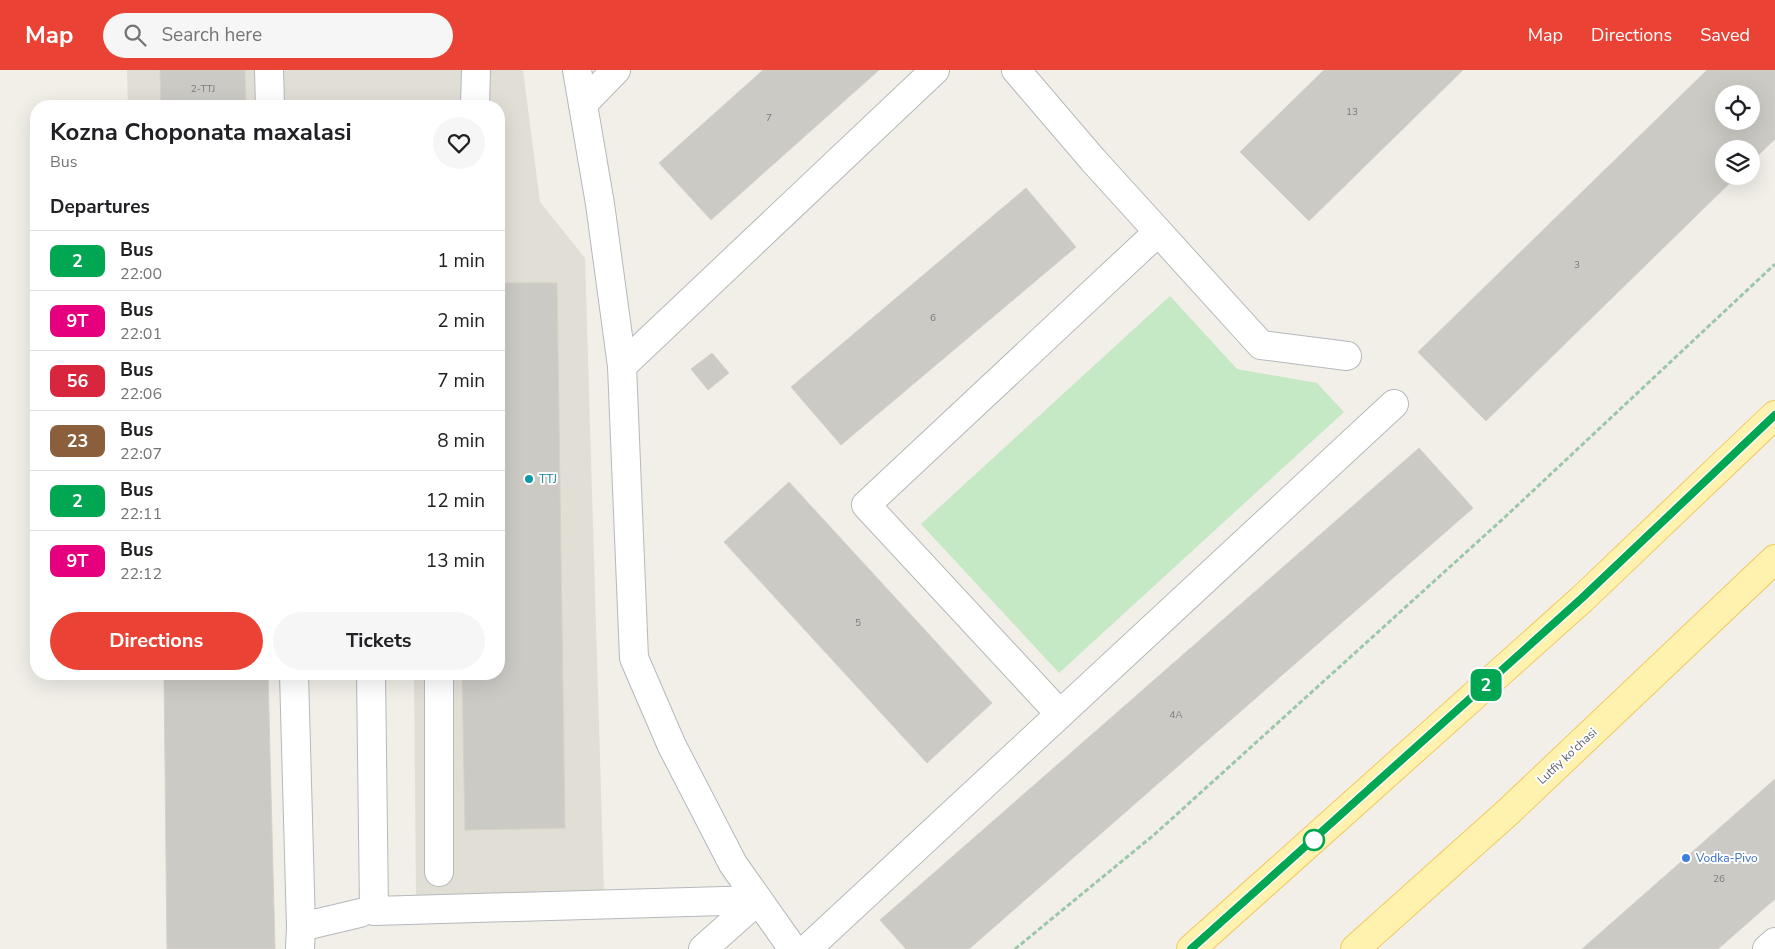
<!DOCTYPE html>
<meta charset="utf-8">
<style>
body{margin:0;font-family:"Nunito Sans",sans-serif;background:#f6f6f6;color:#202124;height:100vh;display:flex;flex-direction:column;font-size:19px;white-space:nowrap}
*{box-sizing:border-box;margin:0}
p{font-size:16px;color:#757577}
.icon{flex:none;width:28px;height:28px;fill:none;stroke:currentColor;stroke-width:2;stroke-linecap:round;stroke-linejoin:round}
.map{position:relative;flex:1;overflow:hidden}
.side{position:absolute;left:30px;top:30px;width:475px;height:580px;display:flex;flex-direction:column;background:#fff;border-radius:20px;box-shadow:0 5px 20px #0002}
.side>*{flex:none}
.badge{padding:0 10px;border-radius:8px;font-size:18px;line-height:32px}
.buttons{position:absolute;left:1715px;top:15px;display:grid;gap:10px}
.buttons a{display:grid;place-items:center;width:45px;height:45px;border-radius:50%;background:#fff;box-shadow:0 5px 20px #0002;font-size:25px}
.map>.badge{position:absolute;translate:-50% -50%;box-shadow:0 0 0 2px #fff}
h2{padding:0 20px;font-size:19px;line-height:45px}
.round{display:grid;place-items:center;flex:none;width:52px;height:52px;border-radius:26px;background:#f6f6f6}
.overview{display:flex;align-items:center;justify-content:space-between;height:85px;padding:0 20px}
h1{font-size:24px;font-weight:700;line-height:38px}
.button{display:flex;gap:10px;margin-top:auto;padding:10px 20px}
.button a{flex:1;height:58px;border-radius:30px;background:#ea4335;color:#fff;font-size:20px;font-weight:700;line-height:58px;text-align:center}
.button a+a{background:#f6f6f6;color:#202124}
ul{padding:0;list-style:none}
li{display:flex;align-items:center;gap:15px;height:60px;padding:0 20px;border-top:1px solid #e0e0e0}
li div{flex:1}
li b{display:block;font-size:19px}
li em{font-style:normal}
li .badge{min-width:55px;font-weight:700;text-align:center}
header{display:flex;align-items:center;gap:30px;box-sizing:border-box;height:70px;padding:0 25px;background:#ea4335;color:#fff}
header strong{font-size:24px}
nav{display:flex;gap:28px;margin-inline-start:auto;font-size:18px}
.search{width:350px;height:45px;background:#f6f6f6;display:flex;align-items:center;gap:12px;box-sizing:border-box;padding:0 18px;border-radius:28px;color:#757577;font-size:19px}
.map>svg:first-child{display:block}
</style>
<header>
<strong>Map</strong>
<div class="search"><svg class="icon" aria-label="search" viewBox="0 0 24 24"><circle cx="10" cy="10" r="6"/><path d="M15 15l6 6"/></svg>Search here</div>
<nav><a>Map</a><a>Directions</a><a>Saved</a></nav>
</header>
<div class="map">
<svg width="1775" height="879" viewBox="0 0 1775 879">
<rect width="100%" height="100%" fill="#f1efe8"/>
<polygon fill="#e1ded6" points="127,0 523,0 540,132 585,188 604,822 416,828 414,604 499,604 499,36 128,36"/>
<polygon fill="#c5e8c5" points="1170,226 1237,299 1317,313 1344,342 1059,603 921,454"/>
<g fill="#cccac5" stroke="#d6d1c6" fill-rule="evenodd">
<polygon points="160,0 245,0 246,36 161,36"/>
<polygon points="763,0 879,0 711,150 659,93"/>
<polygon points="1324,0 1463,0 1309,151 1240,82"/>
<path d="M1707,0h68v69l-24,23v-13h-27v27h13l-251,245 -68,-69zM1724,24h27v27h-27z"/>
<polygon points="1026,118 1076,177 841,375 791,317"/>
<polygon points="499,213 557,213 565,758 465,760 462,604 499,604"/>
<polygon points="712,283 729,303 708,320 691,299"/>
<polygon points="1419,378 1473,438 969,879 906,879 880,850"/>
<polygon points="789,412 992,633 927,693 724,472"/>
<polygon points="164,604 268,604 275,879 167,879"/>
<polygon points="1775,709 1775,829 1718,879 1582,879"/>
</g>
<g fill="none" stroke-linecap="round" stroke-linejoin="round">
<g stroke="#b5b8bc" stroke-width="30">
<g id="minor">
<polyline points="269,0 270,36"/>
<polyline points="577,0 600,134 622,296 634,588 672,676 733,794 793,879"/>
<polyline points="1016,0 1093,90 1261,275 1347,286"/>
<polyline points="583,34 616,0"/>
<polyline points="475,36 476,0"/>
<polyline points="622,296 935,0"/>
<polyline points="294,604 301,857"/>
<polyline points="371,604 374,841 758,830"/>
<polyline points="1060,644 866,435 1158,162"/>
<polyline points="439,802 439,604"/>
<polyline points="300,879 301,857 360,843"/>
<polyline points="703,879 758,830"/>
<polyline points="807,879 1394,334"/>
<polyline points="1767,879 1775,872"/>
</g>
</g>
<g stroke="#f2c960" stroke-width="30">
<g id="major">
<polyline points="1191,879 1582,529 1775,345"/>
<polyline points="1355,879 1508,742 1775,489"/>
</g>
</g>
<polyline stroke="#9cc7a9" stroke-width="3" stroke-dasharray="5 2.5" stroke-linecap="butt" points="1015,879 1155,764 1505,447 1775,194"/>
<use href="#minor" stroke="#fff" stroke-width="28"/>
<use href="#major" stroke="#fff2af" stroke-width="28"/>
</g>
<g fill="none" stroke-linecap="round" stroke-linejoin="round">
<g stroke="#fff" stroke-width="11">
<polyline id="line" points="1191,879 1582,528 1775,345"/>
</g>
<use href="#line" stroke="#00a651" stroke-width="8"/>
</g>
<circle fill="#0f9aa8" stroke="#fff" stroke-width="2" cx="529" cy="409" r="5"/>
<circle fill="#fff" stroke="#00a651" stroke-width="2.5" cx="1314" cy="770" r="10"/>
<circle fill="#3f7fe0" stroke="#fff" stroke-width="2" cx="1686" cy="788" r="5"/>
<g text-anchor="middle" stroke-width="4" stroke-linejoin="round" paint-order="stroke">
<g font-size="10" fill="#7a7d7f">
<text x="203" y="22">2-TTJ</text>
<text x="1352" y="45">13</text>
<text x="769" y="51">7</text>
<text x="1577" y="198">3</text>
<text x="933" y="251">6</text>
<text x="858" y="556">5</text>
<text x="1176" y="648">4A</text>
<text x="1719" y="812">26</text>
</g>
<g font-size="12" fill="#0d838f" stroke="#fff" text-anchor="start">
<text x="539" y="413">TTJ</text>
</g>
<g font-size="12" fill="#5f6368" stroke="#fff">
<text transform="translate(1567 686) rotate(-43)" y="4">Lutfiy ko'chasi</text>
</g>
<g font-size="12" fill="#366cbe" stroke="#fff" text-anchor="start">
<text x="1696" y="792">Vodka-Pivo</text>
</g>
</g>
</svg>
<div class="buttons">
<a><svg class="icon" aria-label="locate" viewBox="0 0 24 24"><circle cx="12" cy="12" r="6"/><path d="M12 2v4M12 18v4M2 12h4M18 12h4"/></svg></a>
<a><svg class="icon" aria-label="layers" viewBox="0 0 24 24"><path d="M12 4l9 5-9 5-9-5zM3 14l9 5 9-5"/></svg></a>
</div>
<b class="badge" style="left:1486px;top:615px;background:#00a651;color:#fff">2</b>
<section class="side">
<div class="overview"><div><h1>Kozna Choponata maxalasi</h1><p>Bus</p></div><a class="round"><svg class="icon" aria-label="heart" viewBox="0 0 24 24"><path d="M12 20l-8-8c-3-5 5-10 8-4 3-6 11-1 8 4z"/></svg></a></div>
<h2>Departures</h2>
<ul>
<li><span class="badge" style="background:#00a651;color:#fff">2</span><div><b>Bus</b><p>22:00</p></div><em>1 min</em></li>
<li><span class="badge" style="background:#e6007e;color:#fff">9Т</span><div><b>Bus</b><p>22:01</p></div><em>2 min</em></li>
<li><span class="badge" style="background:#d7263d;color:#fff">56</span><div><b>Bus</b><p>22:06</p></div><em>7 min</em></li>
<li><span class="badge" style="background:#8b5e3c;color:#fff">23</span><div><b>Bus</b><p>22:07</p></div><em>8 min</em></li>
<li><span class="badge" style="background:#00a651;color:#fff">2</span><div><b>Bus</b><p>22:11</p></div><em>12 min</em></li>
<li><span class="badge" style="background:#e6007e;color:#fff">9Т</span><div><b>Bus</b><p>22:12</p></div><em>13 min</em></li>
</ul>
<div class="button"><a>Directions</a><a>Tickets</a></div>
</section>
</div>
